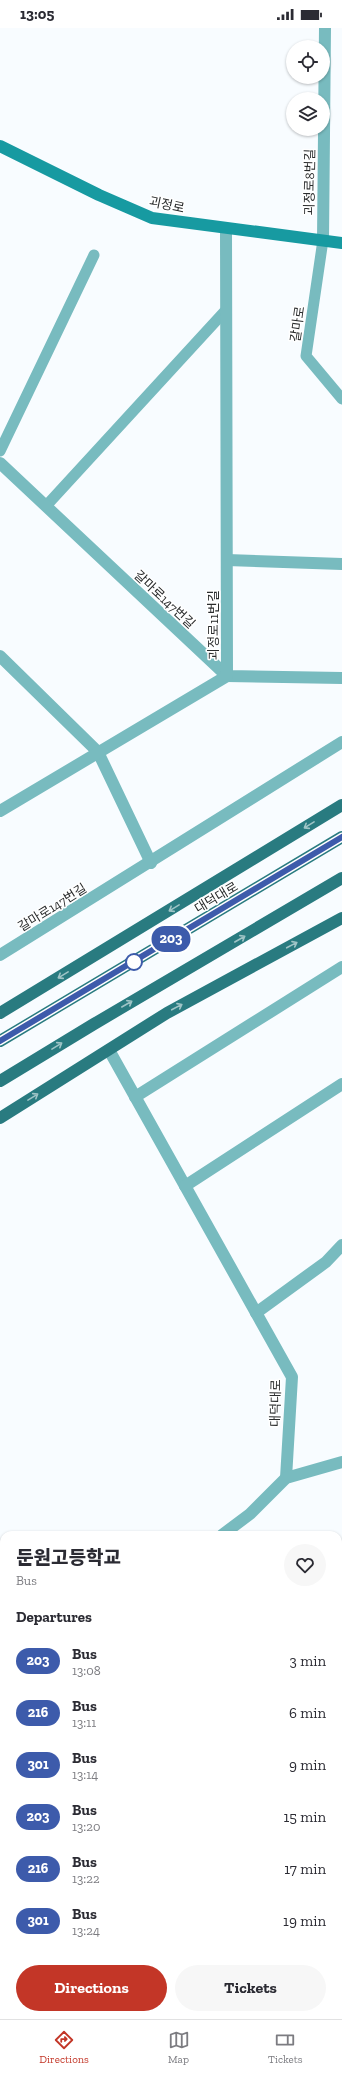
<!DOCTYPE html>
<meta charset="utf-8">
<style>
body{margin:0;font-family:"Zilla Slab","Noto Sans KR",serif;background:#f7f7f7;color:#2b2b33;height:100vh;display:flex;flex-direction:column;font-size:15px;white-space:nowrap}
*{box-sizing:border-box;margin:0}
p{font-size:13px;color:#7c7c81}
.icon{flex:none;width:22px;height:22px;fill:none;stroke:currentColor;stroke-width:2;stroke-linecap:round;stroke-linejoin:round}
.map{position:relative;flex:1;overflow:hidden}
.details{position:absolute;left:0px;top:1503px;width:342px;height:488px;display:flex;flex-direction:column;background:#fff;border-radius:12px 12px 0 0;box-shadow:0 1px 3px #0004}
.details>*{flex:none}
.badge{padding:0 8px;border-radius:13px;font-size:14px;line-height:26px}
.fabs{position:absolute;left:286px;top:12px;display:grid;gap:8px}
.fabs a{display:grid;place-items:center;width:44px;height:44px;border-radius:50%;background:#fff;box-shadow:0 1px 3px #0004;font-size:20px}
.map>.badge{position:absolute;translate:-50% -50%;box-shadow:0 0 0 2px #fff}
h2{padding:0 16px;font-size:15px;line-height:36px}
.round{display:grid;place-items:center;flex:none;width:42px;height:42px;border-radius:21px;background:#f7f7f7}
.overview{display:flex;align-items:center;justify-content:space-between;height:68px;padding:0 16px}
h1{font-size:19px;font-weight:800;line-height:30px}
.button{display:flex;gap:8px;margin-top:auto;padding:8px 16px}
.button a{flex:1;height:46px;border-radius:24px;background:#c33627;color:#fff;font-size:16px;font-weight:800;line-height:46px;text-align:center}
.button a+a{background:#f7f7f7;color:#2b2b33}
ul{padding:0;list-style:none}
li{display:flex;align-items:center;gap:12px;height:52px;padding:0 16px}
li div{flex:1}
li b{display:block;font-size:15px}
li em{font-style:normal}
li .badge{min-width:44px;font-weight:700;text-align:center}
.status{display:flex;justify-content:space-between;align-items:center;height:28px;padding:0 20px;background:#fff;direction:ltr}
.status svg{height:11px;fill:currentColor}
.dock{display:flex;justify-content:space-around;align-items:center;height:56px;border-top:1px solid #e1e1e2;background:#fff;font-size:11px;color:#7c7c81}
.dock a{display:grid;justify-items:center;gap:2px}
.dock .on{color:#c33627}
.map>svg:first-child{display:block}
</style>
<div class="status"><b>13:05</b><svg viewBox="0 0 49 12"><path d="M0 12V9h3v3zM5 12V6h3v6zM10 12V3h3v9zM15 12V0h3v12zM26 1h20v11H26zM47 4h2v5h-2z"/></svg></div>
<div class="map">
<svg width="342" height="1991" viewBox="0 0 342 1991">
<rect width="100%" height="100%" fill="#f8fcff"/>
<g fill="none" stroke-linecap="round" stroke-linejoin="round">
<g stroke="#78bbbf" stroke-width="11">
<polyline points="323,212 306,328 342,371"/>
<polyline points="0,423 94,227"/>
<polyline points="46,478 226,282"/>
</g>
<g stroke="#78bbbf" stroke-width="12">
<polyline points="323,212 325,0"/>
<polyline points="0,435 227,648 342,650"/>
<polyline points="227,532 342,536"/>
<polyline points="0,628 98,724 151,835"/>
<polyline points="0,783 227,648 226,201"/>
<polyline points="0,927 342,714"/>
<polyline points="109,1022 292,1349 286,1450"/>
<polyline points="135,1069 342,939"/>
<polyline points="185,1158 342,1056"/>
<polyline points="256,1285 326,1234 342,1217"/>
<polyline points="222,1507 250,1486 286,1450 342,1434"/>
<polyline points="338,1644 342,1644"/>
<polyline points="0,1660 4,1658"/>
<polyline points="338,1822 342,1817"/>
<polyline points="0,1900 4,1899"/>
<polyline points="185,1987 185,1991"/>
<polyline points="297,1987 297,1991"/>
</g>
<polyline stroke="#179aa1" stroke-width="12" points="0,118 99,167 152,190 342,215"/>
<g stroke="#297b80" stroke-width="12">
<polyline points="0,985 342,777"/>
<polyline points="0,1013 342,809"/>
<polyline points="0,1053 94,996 342,850"/>
<polyline points="0,1090 167,985 342,890"/>
</g>
</g>
<defs><path id="oneway-shaft" d="M-6 0H5M1.5-3L5.5 0L1.5 3" fill="none" stroke-width="1.6" stroke-linecap="round" stroke-linejoin="round"/></defs>
<g stroke="#9fc4c6">
<use href="#oneway-shaft" transform="translate(309 797) rotate(148)"/>
<use href="#oneway-shaft" transform="translate(174 880) rotate(149)"/>
<use href="#oneway-shaft" transform="translate(240 911) rotate(-30)"/>
<use href="#oneway-shaft" transform="translate(292 917) rotate(-28)"/>
<use href="#oneway-shaft" transform="translate(63 947) rotate(149)"/>
<use href="#oneway-shaft" transform="translate(127 976) rotate(-30)"/>
<use href="#oneway-shaft" transform="translate(177 979) rotate(-28)"/>
<use href="#oneway-shaft" transform="translate(57 1018) rotate(-32)"/>
<use href="#oneway-shaft" transform="translate(33 1069) rotate(-32)"/>
</g>
<g fill="none" stroke-linecap="round" stroke-linejoin="round">
<g stroke="#fff" stroke-width="9">
<polyline id="line" points="0,1013 342,809"/>
</g>
<use href="#line" stroke="#3d5bab" stroke-width="6"/>
</g>
<circle fill="#fff" stroke="#3d5bab" stroke-width="2" cx="134" cy="934" r="8"/>
<g text-anchor="middle" stroke-width="3" stroke-linejoin="round" paint-order="stroke">
<g font-size="13" fill="#2a2c2d" stroke="#fff">
<text transform="translate(309 154) rotate(-89)" y="5">괴정로8번길</text>
<text transform="translate(167 176) rotate(12)" y="5">괴정로</text>
<text transform="translate(297 296) rotate(-82)" y="5">갈마로</text>
<text transform="translate(165 571) rotate(43)" y="5">갈마로147번길</text>
<text transform="translate(213 597) rotate(-90)" y="5">괴정로11번길</text>
<text transform="translate(216 869) rotate(-31)" y="5">대덕대로</text>
<text transform="translate(52 879) rotate(-32)" y="5">갈마로147번길</text>
<text transform="translate(275 1375) rotate(-89)" y="5">대덕대로</text>
</g>
</g>
</svg>
<div class="fabs">
<a><svg class="icon" aria-label="locate" viewBox="0 0 24 24"><circle cx="12" cy="12" r="6"/><path d="M12 2v4M12 18v4M2 12h4M18 12h4"/></svg></a>
<a><svg class="icon" aria-label="layers" viewBox="0 0 24 24"><path d="M12 4l9 5-9 5-9-5zM3 14l9 5 9-5"/></svg></a>
</div>
<b class="badge" style="left:171px;top:911px;background:#3d5bab;color:#fff">203</b>
<section class="details">
<div class="overview"><div><h1>둔원고등학교</h1><p>Bus</p></div><a class="round"><svg class="icon" aria-label="heart" viewBox="0 0 24 24"><path d="M12 20l-8-8c-3-5 5-10 8-4 3-6 11-1 8 4z"/></svg></a></div>
<h2>Departures</h2>
<ul>
<li><span class="badge" style="background:#3d5bab;color:#fff">203</span><div><b>Bus</b><p>13:08</p></div><em>3 min</em></li>
<li><span class="badge" style="background:#3d5bab;color:#fff">216</span><div><b>Bus</b><p>13:11</p></div><em>6 min</em></li>
<li><span class="badge" style="background:#3d5bab;color:#fff">301</span><div><b>Bus</b><p>13:14</p></div><em>9 min</em></li>
<li><span class="badge" style="background:#3d5bab;color:#fff">203</span><div><b>Bus</b><p>13:20</p></div><em>15 min</em></li>
<li><span class="badge" style="background:#3d5bab;color:#fff">216</span><div><b>Bus</b><p>13:22</p></div><em>17 min</em></li>
<li><span class="badge" style="background:#3d5bab;color:#fff">301</span><div><b>Bus</b><p>13:24</p></div><em>19 min</em></li>
</ul>
<div class="button"><a>Directions</a><a>Tickets</a></div>
</section>
</div>
<nav class="dock">
<a class="on"><svg class="icon" aria-label="directions" viewBox="0 0 24 24"><path d="M12 3l9 9-9 9-9-9zM9 14v-3h6M13 9l2 2-2 2"/></svg>Directions</a>
<a><svg class="icon" aria-label="map" viewBox="0 0 24 24"><path d="M3 6l6-2 6 2 6-2v14l-6 2-6-2-6 2zM9 4v14M15 6v14"/></svg>Map</a>
<a><svg class="icon" aria-label="tickets" viewBox="0 0 24 24"><path d="M3 7h18v10H3zM15 7v10"/></svg>Tickets</a>
</nav>
